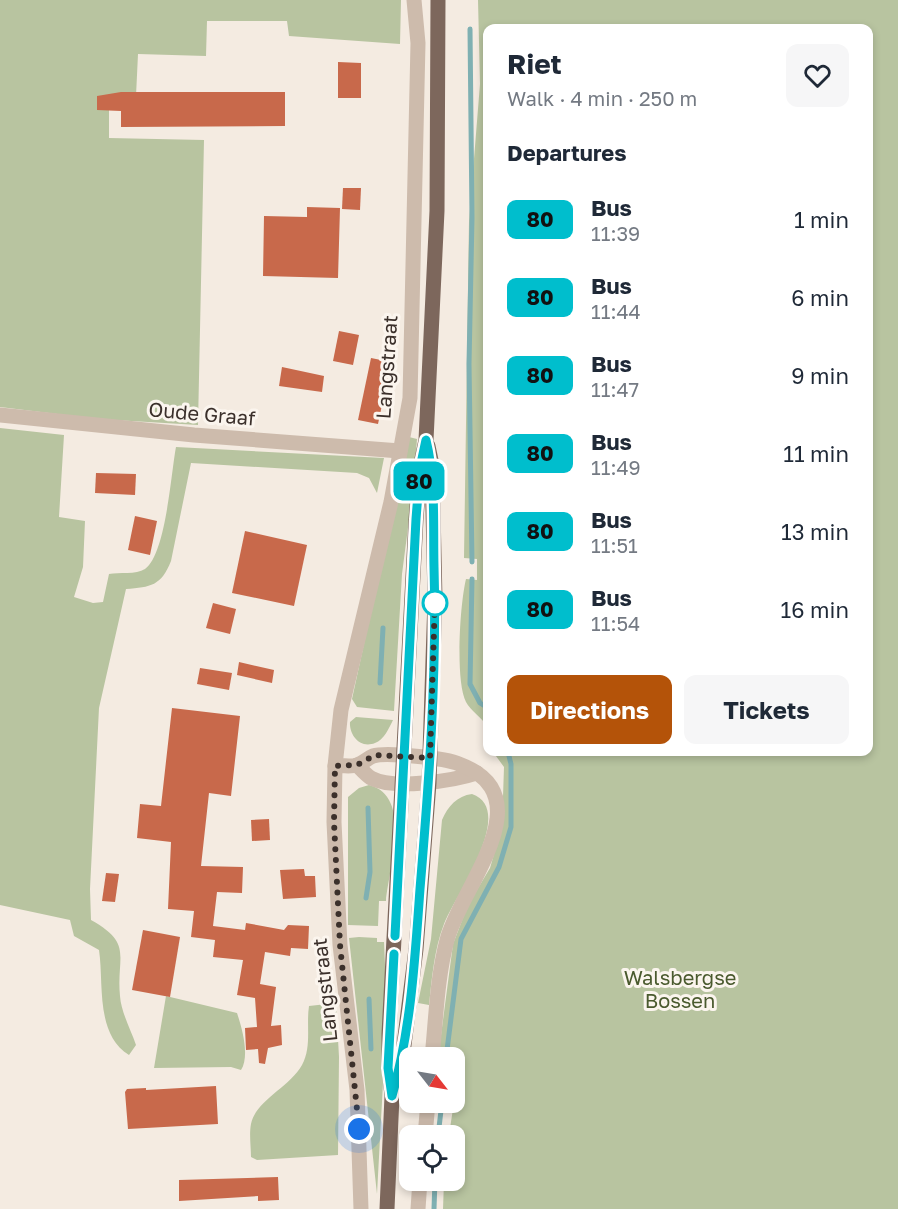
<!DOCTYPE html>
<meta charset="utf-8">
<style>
body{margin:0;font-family:"Golos Text",sans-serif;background:#f6f6f7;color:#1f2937;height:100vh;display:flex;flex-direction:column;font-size:22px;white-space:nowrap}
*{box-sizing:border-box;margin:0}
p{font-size:20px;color:#747a83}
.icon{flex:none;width:33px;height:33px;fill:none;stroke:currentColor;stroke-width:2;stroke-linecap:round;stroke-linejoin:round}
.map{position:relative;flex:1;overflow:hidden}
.sheet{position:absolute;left:483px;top:24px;width:390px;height:732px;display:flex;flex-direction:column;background:#fff;border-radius:12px;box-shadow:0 3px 9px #0003}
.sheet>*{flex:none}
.badge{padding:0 12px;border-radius:9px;font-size:21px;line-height:39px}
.needle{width:39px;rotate:121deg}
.tools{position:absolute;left:399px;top:1047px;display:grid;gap:12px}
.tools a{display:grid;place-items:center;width:66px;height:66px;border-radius:12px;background:#fff;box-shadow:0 3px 9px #0003;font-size:30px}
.you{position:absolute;width:30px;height:30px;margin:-15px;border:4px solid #fff;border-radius:50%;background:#1a73e8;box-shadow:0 0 0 9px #1a73e833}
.map>.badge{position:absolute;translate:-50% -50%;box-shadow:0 0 0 3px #fff}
h2{padding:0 24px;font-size:22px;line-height:54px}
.round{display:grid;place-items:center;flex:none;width:63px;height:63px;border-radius:12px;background:#f6f6f7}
.headline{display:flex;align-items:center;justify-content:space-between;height:102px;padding:0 24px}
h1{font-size:28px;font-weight:700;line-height:45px}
.button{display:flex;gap:12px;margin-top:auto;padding:12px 24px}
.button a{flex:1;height:69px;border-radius:12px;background:#b45309;color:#fff;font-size:24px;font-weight:700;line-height:69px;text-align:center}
.button a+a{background:#f6f6f7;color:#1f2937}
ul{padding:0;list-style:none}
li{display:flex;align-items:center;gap:18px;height:78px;padding:0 24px}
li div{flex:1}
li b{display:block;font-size:22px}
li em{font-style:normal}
li .badge{min-width:66px;font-weight:700;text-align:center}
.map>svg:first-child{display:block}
</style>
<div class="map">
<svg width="898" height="1209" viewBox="0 0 898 1209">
<rect width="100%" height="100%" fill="#f4ebe1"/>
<g fill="#b8c4a0">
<polygon points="0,0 401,0 400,44 289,36 287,21 207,21 206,56 138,54 136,96 109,96 109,138 204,140 198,425 98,419 0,407"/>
<path d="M478,0h420v1209h-455l1,-28 10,-1v-44l-5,-1 5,-33v-44h-16l15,-114 15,-39 22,-37 12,-41 2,-60 -11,-15h375v-724h-380l-1,698c-5,-8 -17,-16 -21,-24 -11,-21 -6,-99 0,-123l11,1v-21l-13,-1 5,-337 11,-137z"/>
<path d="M0,428l64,7 -5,82 26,4 -2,46 -9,30 19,6 10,-1 6,-28c10,-2 27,1 36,-5 21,-15 26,-96 31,-122l208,11 -7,35 -8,-15 -12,-5 -166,-10 -20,98c-10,25 -20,26 -45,28l-27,119 -9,181 1,31c43,24 25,36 29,76 1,16 11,34 16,49l-7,10c-34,-21 -25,-72 -30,-105l-25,-14 -4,-16 -70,-15z"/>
<polygon points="409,437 417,439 413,489 402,574 394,711 357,707 352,699"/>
<path d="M356,717l37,3c-4,8 -9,20 -18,23 -15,6 -26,-8 -25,-21z"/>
<path d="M369,785c44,11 20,83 17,116h-7l-1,25 -30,-1v-128l11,-9z"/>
<path d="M472,794c46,16 -19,105 -28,130 -10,26 -12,54 -15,81l-11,-2 13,-64 11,-119c6,-14 15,-24 30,-26z"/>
<polygon points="359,937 377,938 377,942 384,942 387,1009 377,1194 349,938"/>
<path d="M166,996l71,17c5,15 13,43 4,57l-10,-3 -77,1z"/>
<path d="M336,1003l3,54 -1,98 -81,5 -6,-3c0,-10 -2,-23 0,-33 5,-24 38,-36 51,-59 10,-19 4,-39 7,-59z"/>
</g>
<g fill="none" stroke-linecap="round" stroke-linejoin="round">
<g stroke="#7fb0b2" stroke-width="5">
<polyline points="470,29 472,218 469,364 472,562"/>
<polyline points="472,579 470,684 480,703 488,708"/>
<polyline points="380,683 383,628"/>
<polyline points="366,898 370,872 368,808"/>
<polyline points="369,999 371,1049"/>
<polyline points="446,1058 461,939 499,867 511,827 511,764 508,752"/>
<polyline points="438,1136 442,1102"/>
<polyline points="434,1209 435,1180"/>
</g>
</g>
<g fill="#c8694b">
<polygon points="338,62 361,63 361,98 338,98"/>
<polygon points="121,92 285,92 285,126 121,127 121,111 97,110 97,96"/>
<polygon points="343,188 361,188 360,210 342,209"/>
<polygon points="307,207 340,208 338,278 263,276 264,216 307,217"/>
<polygon points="339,331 359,335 353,365 333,361"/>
<polygon points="371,358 391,362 378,424 358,420"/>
<polygon points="282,367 324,376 322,392 279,386"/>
<polygon points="96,473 136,474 135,495 95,493"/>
<polygon points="135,516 157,521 150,555 128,550"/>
<polygon points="245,531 307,545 294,606 232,593"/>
<polygon points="213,603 236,609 230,634 206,628"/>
<polygon points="239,662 274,670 272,683 237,675"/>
<polygon points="200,668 232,673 229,690 197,684"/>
<polygon points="172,708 240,716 231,796 209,793 201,866 243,867 242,893 217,892 213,926 245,930 246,923 284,930 288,925 309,926 308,949 291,948 290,956 265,952 260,984 276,987 271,1026 281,1025 282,1045 268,1048 265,1064 259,1063 258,1049 246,1050 245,1028 257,1027 255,998 237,995 243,960 213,957 215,940 191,937 194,911 168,909 171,842 137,838 140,804 161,806"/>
<polygon points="269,819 270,840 252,841 251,820"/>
<polygon points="304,869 305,876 315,876 316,897 283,899 280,870"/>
<polygon points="106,873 119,874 115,902 102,901"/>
<polygon points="143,930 180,937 170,997 132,990"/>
<polygon points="216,1086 218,1124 128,1129 125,1092 127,1089 146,1088 146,1090"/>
<polygon points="278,1177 279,1200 258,1201 258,1196 179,1201 179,1180"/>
</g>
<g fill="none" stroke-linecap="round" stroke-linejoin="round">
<g stroke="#cdbbac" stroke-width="15">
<polyline points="0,415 194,435 400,451"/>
<path d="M357,765c4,4 9,10 14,13 22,12 82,3 106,-5"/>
<path d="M335,766c7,-1 16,1 22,-1 6,-2 11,-7 16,-9 13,-4 73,2 86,8 87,32 1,124 -12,176 -10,38 -11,78 -15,118"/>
<polyline points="425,1136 428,1102"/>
<polyline points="361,1209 357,1090 340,945 334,822 335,766 341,710 391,502 410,398 418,43 414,0"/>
<polyline points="418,1209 420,1180"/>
</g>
<g stroke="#7d675c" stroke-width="15">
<polyline points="394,1091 402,1061 416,949 429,783 435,599 432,465 428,446"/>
<polyline points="387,1209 392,1096 389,1068 389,1034 416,519 420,468 426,440 437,211 438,0"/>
</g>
</g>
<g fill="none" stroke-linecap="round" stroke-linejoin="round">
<g stroke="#fff" stroke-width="14">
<path id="line" d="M394,954l-6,114 4,28c19,-66 23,-138 28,-207 9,-107 17,-215 14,-322 -1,-43 2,-86 -8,-127l-6,28 -4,51 -21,417"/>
</g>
<use href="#line" stroke="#00becd" stroke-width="9"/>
<polyline stroke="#3b302b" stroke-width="6" stroke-dasharray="0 10.8" points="359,1129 340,945 334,822 335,766 357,765 375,755 430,758 435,598 435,603"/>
</g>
<circle fill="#fff" stroke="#00becd" stroke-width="3" cx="435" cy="603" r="12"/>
<g text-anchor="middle" stroke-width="6" stroke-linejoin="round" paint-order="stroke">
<g font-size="20" fill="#3b302b" stroke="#fbf5ee">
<text transform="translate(387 367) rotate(-86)" y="7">Langstraat</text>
<text transform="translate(202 414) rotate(5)" y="7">Oude Graaf</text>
<text transform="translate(325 990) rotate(-96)" y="7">Langstraat</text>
</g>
<g font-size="20" fill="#4a5a2e" stroke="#fbf5ee">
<text x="680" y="985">Walsbergse<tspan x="680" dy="23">Bossen</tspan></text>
</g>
</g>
</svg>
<div class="tools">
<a><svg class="needle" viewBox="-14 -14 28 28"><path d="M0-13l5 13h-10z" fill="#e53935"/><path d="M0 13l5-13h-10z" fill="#747a83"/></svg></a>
<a><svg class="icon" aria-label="locate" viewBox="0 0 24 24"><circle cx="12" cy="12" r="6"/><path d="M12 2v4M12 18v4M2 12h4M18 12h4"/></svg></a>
</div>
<div class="you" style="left:359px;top:1129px"></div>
<b class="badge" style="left:419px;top:481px;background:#00becd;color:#111">80</b>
<section class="sheet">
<div class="headline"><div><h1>Riet</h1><p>Walk · 4 min · 250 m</p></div><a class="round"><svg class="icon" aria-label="heart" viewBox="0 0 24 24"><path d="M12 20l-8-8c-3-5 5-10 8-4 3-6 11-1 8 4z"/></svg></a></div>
<h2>Departures</h2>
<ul>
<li><span class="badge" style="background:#00becd;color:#111">80</span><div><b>Bus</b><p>11:39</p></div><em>1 min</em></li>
<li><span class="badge" style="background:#00becd;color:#111">80</span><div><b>Bus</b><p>11:44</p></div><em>6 min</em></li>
<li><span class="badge" style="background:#00becd;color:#111">80</span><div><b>Bus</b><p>11:47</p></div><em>9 min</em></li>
<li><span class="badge" style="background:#00becd;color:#111">80</span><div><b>Bus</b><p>11:49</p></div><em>11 min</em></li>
<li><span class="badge" style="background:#00becd;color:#111">80</span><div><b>Bus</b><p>11:51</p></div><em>13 min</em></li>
<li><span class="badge" style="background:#00becd;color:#111">80</span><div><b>Bus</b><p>11:54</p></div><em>16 min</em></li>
</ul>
<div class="button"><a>Directions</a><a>Tickets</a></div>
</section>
</div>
